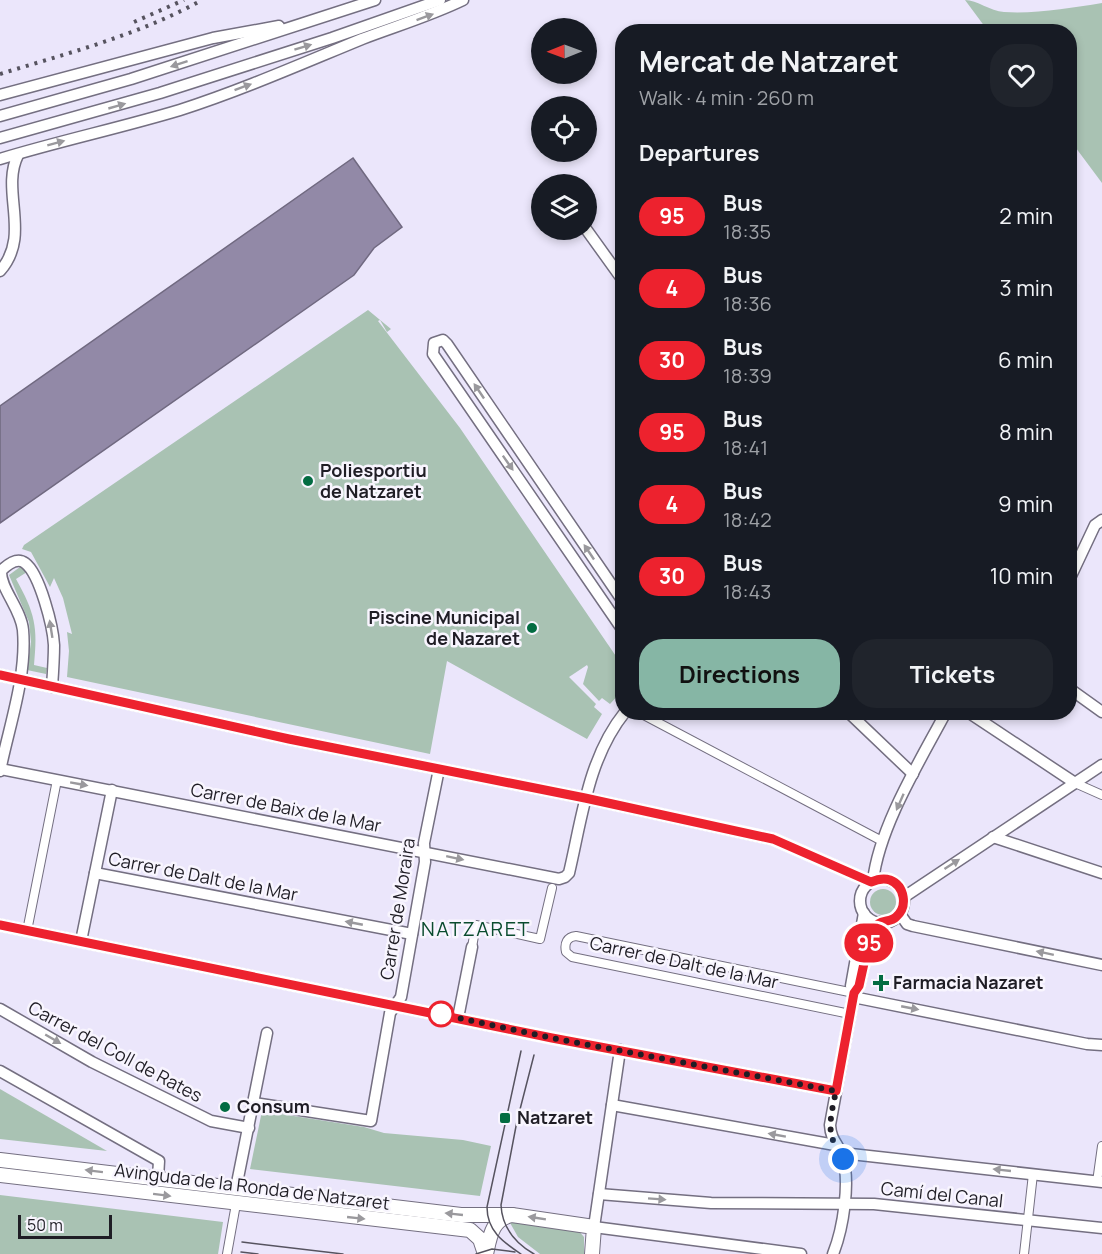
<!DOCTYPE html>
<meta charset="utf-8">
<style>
body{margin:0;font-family:Manrope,sans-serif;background:#20242c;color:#f1f3f6;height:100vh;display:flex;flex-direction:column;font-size:22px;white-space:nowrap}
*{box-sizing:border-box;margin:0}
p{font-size:20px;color:#9ea1a6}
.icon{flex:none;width:33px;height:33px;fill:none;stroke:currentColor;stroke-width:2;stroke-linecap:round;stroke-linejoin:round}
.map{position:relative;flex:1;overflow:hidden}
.side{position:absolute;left:615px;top:24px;width:462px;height:696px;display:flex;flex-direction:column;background:#171b24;border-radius:24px;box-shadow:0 3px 9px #0003}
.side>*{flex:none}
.badge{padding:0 12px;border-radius:20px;font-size:21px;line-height:39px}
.needle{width:39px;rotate:269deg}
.tools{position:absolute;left:531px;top:18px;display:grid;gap:12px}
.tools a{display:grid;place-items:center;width:66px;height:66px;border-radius:50%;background:#171b24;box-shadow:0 3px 9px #0003;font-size:30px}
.scale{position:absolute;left:18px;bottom:15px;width:94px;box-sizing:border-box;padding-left:6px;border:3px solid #1f1d25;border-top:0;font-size:16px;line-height:21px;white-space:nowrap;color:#1f1d25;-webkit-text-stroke:4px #f8f5fe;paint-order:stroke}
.you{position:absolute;width:30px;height:30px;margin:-15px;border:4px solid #fff;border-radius:50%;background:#1a73e8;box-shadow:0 0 0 9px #1a73e833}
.map>.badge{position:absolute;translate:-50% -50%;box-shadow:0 0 0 3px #fff}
h2{padding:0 24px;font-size:22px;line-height:54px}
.round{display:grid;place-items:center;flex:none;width:63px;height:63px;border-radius:24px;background:#20242c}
.summary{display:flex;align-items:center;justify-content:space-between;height:102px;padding:0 24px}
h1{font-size:28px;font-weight:700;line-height:45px}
.cta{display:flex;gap:12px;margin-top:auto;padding:12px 24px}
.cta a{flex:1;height:69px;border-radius:24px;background:#86b6a5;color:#111;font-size:24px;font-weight:700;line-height:69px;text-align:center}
.cta a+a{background:#20242c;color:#f1f3f6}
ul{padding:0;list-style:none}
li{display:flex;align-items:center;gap:18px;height:72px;padding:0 24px}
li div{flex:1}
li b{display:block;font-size:22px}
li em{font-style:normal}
li .badge{min-width:66px;font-weight:700;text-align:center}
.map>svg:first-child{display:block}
</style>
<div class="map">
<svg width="1102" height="1254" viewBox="0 0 1102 1254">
<rect width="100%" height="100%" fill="#ebe6fb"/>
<g fill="#a9c2b3">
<path d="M965,0c12,0 25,11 39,12 32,2 67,-4 98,-9v180l-32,-43v-108l-82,-1z"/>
<polygon points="368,310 391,329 387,332 380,320 378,321 460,428 622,665 622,691 610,704 602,698 599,701 583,684 588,667 587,665 569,677 596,704 594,707 602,714 587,739 447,661 430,754 67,677 69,651 67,632 72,634 63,598 54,578 50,587 31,552 22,549 24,545"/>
<path d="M20,567h3l4,5 -11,7c19,34 22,48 18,86l13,3 -1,6 -19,-4 4,-28 -2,-20 -20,-47z"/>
<circle cx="883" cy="902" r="13"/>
<polygon points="0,1089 107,1151 0,1139"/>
<polygon points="262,1111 364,1127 384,1133 463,1140 491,1146 480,1196 250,1169"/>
<polygon points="0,1195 223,1222 218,1254 0,1254"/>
<polygon points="509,1221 578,1230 584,1237 584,1254 540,1254 518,1237"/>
</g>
<polygon fill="#9289a7" stroke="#706980" stroke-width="1.5" points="353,158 402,227 374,248 354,275 0,523 0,406"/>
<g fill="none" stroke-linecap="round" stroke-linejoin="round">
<g stroke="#746f81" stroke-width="10">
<g id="pedestrian">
<polyline points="638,712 882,841"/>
<polyline points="1075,783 1102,795"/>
<polyline points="27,931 57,780"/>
<polyline points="472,947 476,925 540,939 552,888"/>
<path d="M850,1014l-278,-57 -6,-5c-2,-9 1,-15 10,-16l278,57"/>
<polyline points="1097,1182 1102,1146"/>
<polyline points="227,1254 236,1204"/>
<polyline points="1024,1254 1033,1174"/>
</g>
</g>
<g stroke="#746f81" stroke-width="13">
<g id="minor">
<polyline points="0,95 213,38 279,26"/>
<polyline points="0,116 131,79 375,0"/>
<polyline points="0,138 160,93 332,38 440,0"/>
<path d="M0,159c59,-18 120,-31 180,-49 62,-20 121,-46 182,-71 34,-13 68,-23 101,-39"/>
<polyline points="586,229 622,279"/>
<path d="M0,271c32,-36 0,-80 18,-116"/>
<polyline points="1070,578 1095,525 1102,520"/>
<polyline points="622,600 447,344 443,340 434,343 433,354 622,629"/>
<polyline points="0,675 289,739 585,798 773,839 871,882"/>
<polyline points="1070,689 1102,712"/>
<polyline points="848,712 913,774"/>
<polyline points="968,712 1075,783"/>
<path d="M0,769l559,110 6,-2 4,-4c13,-55 19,-115 56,-161"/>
<path d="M0,771c9,-45 27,-94 23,-141 -2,-21 -23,-42 -22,-59 6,-6 16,-14 24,-8 15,11 28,64 29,82 0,14 -1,28 -2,42"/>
<polyline points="993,837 1102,873"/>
<polyline points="95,873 412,934"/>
<circle cx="882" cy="901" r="22"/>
<path d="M873,881c6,-54 47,-120 73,-169"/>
<polyline points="904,897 1102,765"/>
<polyline points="900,914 907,924 913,926 1102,965"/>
<polyline points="0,925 552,1038 836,1091"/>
<polyline points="81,941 112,790"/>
<polyline points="854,993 851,986 864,913"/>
<polyline points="853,997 1087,1044 1102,1045"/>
<polyline points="0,1009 92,1062 203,1117 211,1121 249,1128"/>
<polyline points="458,1018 472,947"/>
<polyline points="620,1050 594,1227 801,1254"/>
<polyline points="0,1071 159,1161 158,1178"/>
<polyline points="254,1103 371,1121 390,1013 401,997 425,862 424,843 439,769"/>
<polyline points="612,1105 835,1145"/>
<polyline points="842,1153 1102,1182"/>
<polyline points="236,1188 267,1033"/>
<polyline points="599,1194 711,1203 874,1204 1102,1228"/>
<path d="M833,1254c10,-25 18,-73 9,-99 -4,-12 -11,-14 -12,-30l24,-132 5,-7 11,-50 3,-6 7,-8"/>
</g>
</g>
<g stroke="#746f81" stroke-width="16">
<g id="tertiary">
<polyline points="0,1160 461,1215 512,1215"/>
<polyline points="0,1175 470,1230 480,1239 485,1254"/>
<path d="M486,1254c4,-18 6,-35 26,-39l82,12 -2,27"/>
</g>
</g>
<use href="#pedestrian" stroke="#fff" stroke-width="8"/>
<use href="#minor" stroke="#fff" stroke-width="10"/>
<use href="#tertiary" stroke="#fff" stroke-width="14"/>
<g stroke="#56535f" stroke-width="1.5">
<path d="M521,1051l-34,156c0,24 16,35 34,47"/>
<polyline points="242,1242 343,1254"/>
<polyline points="241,1252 258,1254"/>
<polyline points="476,1254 492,1249 515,1252"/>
<path d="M534,1254c-19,-11 -32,-27 -33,-49l16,-84 17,-66"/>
</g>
<g stroke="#56535f" stroke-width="4" stroke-dasharray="3 6" stroke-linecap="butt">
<polyline points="134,22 184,0"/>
<path d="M0,74c68,-21 139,-39 202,-74"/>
</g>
</g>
<defs><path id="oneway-solid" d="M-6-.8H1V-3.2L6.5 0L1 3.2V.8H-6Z" transform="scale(1.5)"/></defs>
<g fill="#9a999d">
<use href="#oneway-solid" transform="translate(425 17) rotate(-20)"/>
<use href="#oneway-solid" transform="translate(303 47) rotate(-17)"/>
<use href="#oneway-solid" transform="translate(179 64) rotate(162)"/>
<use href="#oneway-solid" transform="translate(243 87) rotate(-20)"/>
<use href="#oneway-solid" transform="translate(117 106) rotate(-16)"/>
<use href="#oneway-solid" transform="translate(56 143) rotate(-15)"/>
<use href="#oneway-solid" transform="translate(479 391) rotate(-124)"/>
<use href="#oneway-solid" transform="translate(508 463) rotate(55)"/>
<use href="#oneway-solid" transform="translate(589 552) rotate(-124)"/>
<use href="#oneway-solid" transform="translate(51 629) rotate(-99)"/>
<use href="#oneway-solid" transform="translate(79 784) rotate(10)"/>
<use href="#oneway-solid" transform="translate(900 802) rotate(114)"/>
<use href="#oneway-solid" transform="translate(455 858) rotate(12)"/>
<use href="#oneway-solid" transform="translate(952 864) rotate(-33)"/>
<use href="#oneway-solid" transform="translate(354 923) rotate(-169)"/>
<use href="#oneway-solid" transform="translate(1045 953) rotate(-168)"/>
<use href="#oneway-solid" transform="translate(910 1008) rotate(11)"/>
<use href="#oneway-solid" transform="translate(53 1039) rotate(30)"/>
<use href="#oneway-solid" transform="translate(777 1135) rotate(-170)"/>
<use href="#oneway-solid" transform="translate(1002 1170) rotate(-174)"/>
<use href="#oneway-solid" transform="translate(94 1171) rotate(-173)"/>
<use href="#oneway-solid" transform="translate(162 1195) rotate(7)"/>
<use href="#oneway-solid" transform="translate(657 1199) rotate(4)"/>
<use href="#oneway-solid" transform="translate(454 1214) rotate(-174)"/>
<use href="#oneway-solid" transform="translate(356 1218) rotate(6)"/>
<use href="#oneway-solid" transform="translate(537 1218) rotate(-171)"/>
</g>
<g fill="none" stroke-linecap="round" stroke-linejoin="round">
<g stroke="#fff" stroke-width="14">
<path id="line" d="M0,675l289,64 296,59 188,41 98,43c7,-3 13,-4 19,-2 15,6 18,27 6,37 -5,5 -12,3 -18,7 -4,2 -6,7 -8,12l-11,50 -5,7 -18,98 -284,-53 -552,-113"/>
</g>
<use href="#line" stroke="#ed222e" stroke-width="9"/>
<path stroke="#1f1d25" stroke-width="6" stroke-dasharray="0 10.8" d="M441,1014l-6,-1 117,25 284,53c-3,15 -8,32 -4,47 3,8 9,13 11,21"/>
</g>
<g fill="#036c42" stroke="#f8f5fe" stroke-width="2">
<circle cx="308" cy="481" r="6"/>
<circle cx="532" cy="628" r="6"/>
<path d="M878 974h6v6h6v6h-6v6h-6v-6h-6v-6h6z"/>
<circle cx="225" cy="1107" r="6"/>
<rect x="499" y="1112" width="12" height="12" rx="3"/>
</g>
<circle fill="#fff" stroke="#ed222e" stroke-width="3" cx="441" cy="1014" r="12"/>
<g text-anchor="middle" stroke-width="5" stroke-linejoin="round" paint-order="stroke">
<g font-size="18" font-weight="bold" fill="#1f1d25" stroke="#f8f5fe" text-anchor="start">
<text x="320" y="477">Poliesportiu<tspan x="320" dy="21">de Natzaret</tspan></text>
<text x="520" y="624" text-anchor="end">Piscine Municipal<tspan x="520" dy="21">de Nazaret</tspan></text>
<text x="893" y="989">Farmacia Nazaret</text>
<text x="237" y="1113">Consum</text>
<text x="517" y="1124">Natzaret</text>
</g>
<g font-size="18" fill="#1f1d25" stroke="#f8f5fe">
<text transform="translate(286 808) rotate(11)" y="6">Carrer de Baix de la Mar</text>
<text transform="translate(203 877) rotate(11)" y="6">Carrer de Dalt de la Mar</text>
<text transform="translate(398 909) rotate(-81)" y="6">Carrer de Moraira</text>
<text transform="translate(684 963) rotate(12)" y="6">Carrer de Dalt de la Mar</text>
<text transform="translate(115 1052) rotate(28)" y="6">Carrer del Coll de Rates</text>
<text transform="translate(252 1187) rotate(7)" y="6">Avinguda de la Ronda de Natzaret</text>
<text transform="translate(942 1195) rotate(6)" y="6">Camí del Canal</text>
</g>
<g font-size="20" letter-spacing="1.5" fill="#0b4c2f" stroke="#f8f5fe">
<text x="476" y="936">NATZARET</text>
</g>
</g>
</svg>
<div class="tools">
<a><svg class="needle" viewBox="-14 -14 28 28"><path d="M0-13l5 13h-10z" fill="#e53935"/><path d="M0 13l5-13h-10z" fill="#9ea1a6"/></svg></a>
<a><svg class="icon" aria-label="locate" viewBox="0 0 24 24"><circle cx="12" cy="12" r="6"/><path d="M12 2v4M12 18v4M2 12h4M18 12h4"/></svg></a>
<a><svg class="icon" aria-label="layers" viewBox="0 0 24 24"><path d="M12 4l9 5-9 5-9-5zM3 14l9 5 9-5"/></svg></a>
</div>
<div class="scale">50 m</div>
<div class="you" style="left:843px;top:1159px"></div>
<b class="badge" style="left:869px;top:943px;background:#ed222e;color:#fff">95</b>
<section class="side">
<div class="summary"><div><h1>Mercat de Natzaret</h1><p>Walk · 4 min · 260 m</p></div><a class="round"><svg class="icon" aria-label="heart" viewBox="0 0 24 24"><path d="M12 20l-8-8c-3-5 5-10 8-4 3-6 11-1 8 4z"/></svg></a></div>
<h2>Departures</h2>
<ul>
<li><span class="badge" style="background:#ed222e;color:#fff">95</span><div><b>Bus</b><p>18:35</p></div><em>2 min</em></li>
<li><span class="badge" style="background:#ed222e;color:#fff">4</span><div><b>Bus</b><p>18:36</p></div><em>3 min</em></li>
<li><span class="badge" style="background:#ed222e;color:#fff">30</span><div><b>Bus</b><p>18:39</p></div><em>6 min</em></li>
<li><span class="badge" style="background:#ed222e;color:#fff">95</span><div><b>Bus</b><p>18:41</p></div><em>8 min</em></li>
<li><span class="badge" style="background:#ed222e;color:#fff">4</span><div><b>Bus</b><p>18:42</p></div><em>9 min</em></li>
<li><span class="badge" style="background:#ed222e;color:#fff">30</span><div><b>Bus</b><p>18:43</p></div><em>10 min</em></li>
</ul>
<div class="cta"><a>Directions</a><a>Tickets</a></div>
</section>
</div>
